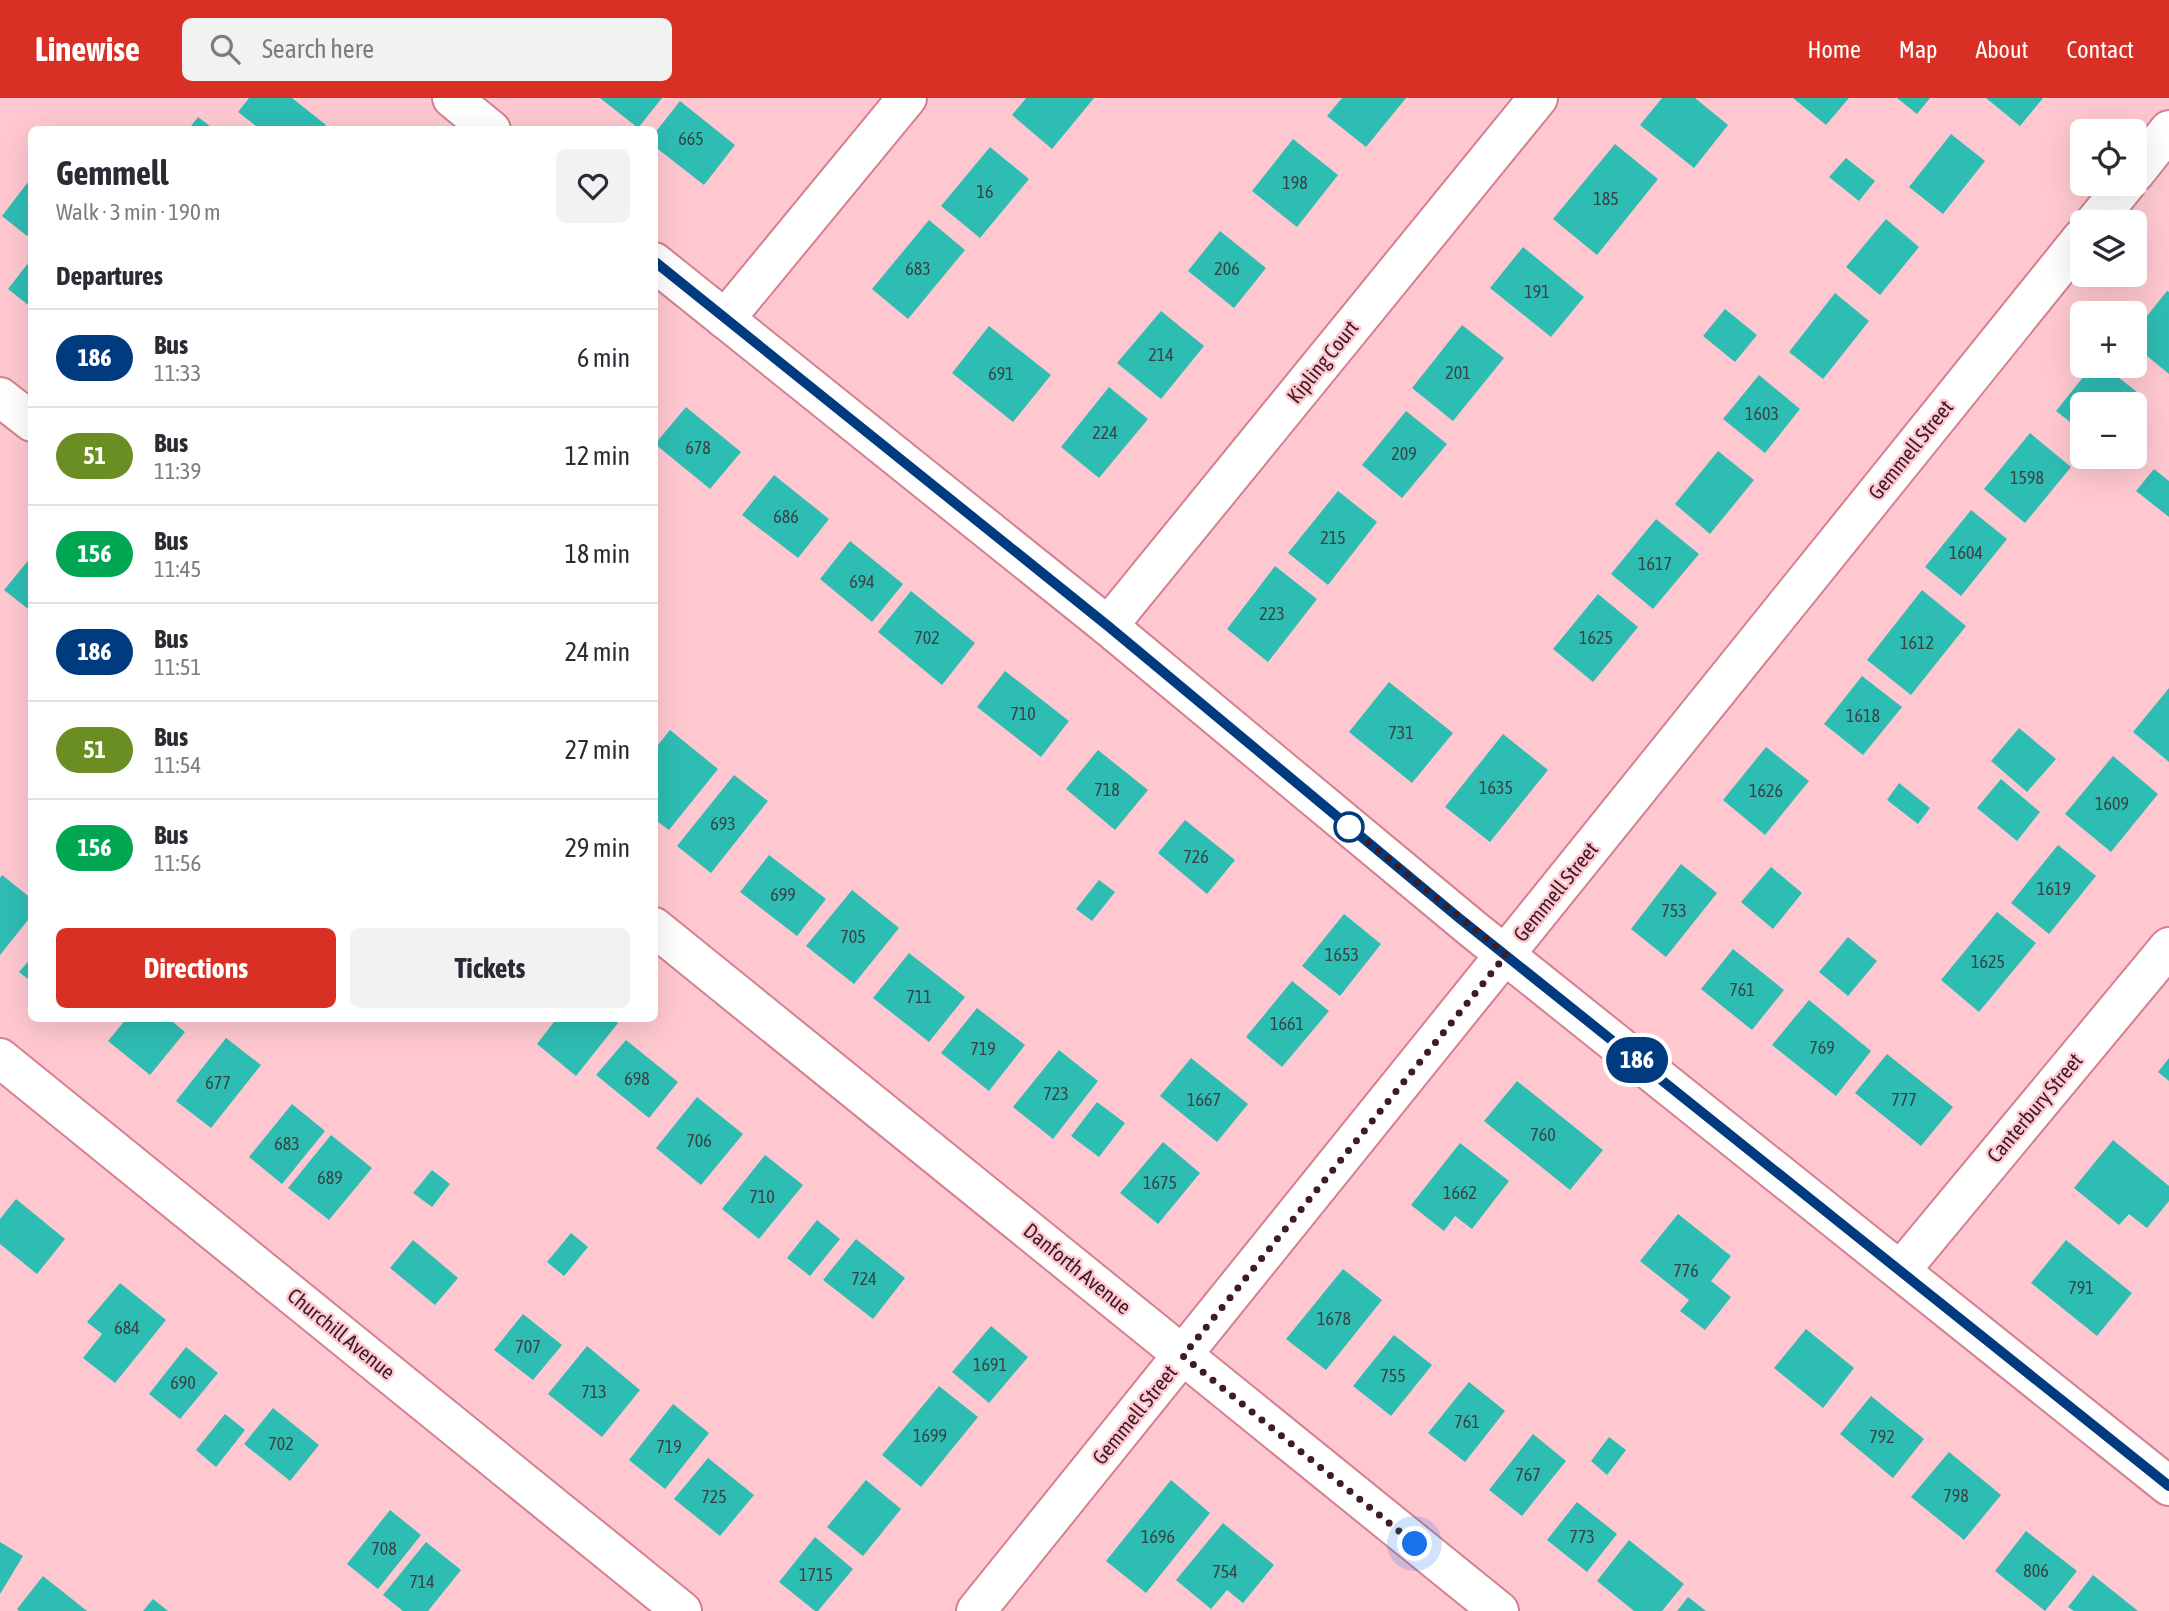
<!DOCTYPE html>
<meta charset="utf-8">
<style>
body{margin:0;font-family:"Asap Condensed",sans-serif;background:#f2f2f3;color:#2b2b33;height:100vh;display:flex;flex-direction:column;font-size:26px;white-space:nowrap}
*{box-sizing:border-box;margin:0}
p{font-size:23px;color:#7c7c81}
.icon{flex:none;width:38px;height:38px;fill:none;stroke:currentColor;stroke-width:2;stroke-linecap:round;stroke-linejoin:round}
.map{position:relative;flex:1;overflow:hidden}
.side{position:absolute;left:28px;top:28px;width:630px;height:896px;display:flex;flex-direction:column;background:#fff;border-radius:10px;box-shadow:0 7px 28px #0002}
.side>*{flex:none}
.badge{padding:0 14px;border-radius:23px;font-size:24px;line-height:46px}
.controls{position:absolute;left:2070px;top:21px;display:grid;gap:14px}
.controls a{display:grid;place-items:center;width:77px;height:77px;border-radius:10px;background:#fff;box-shadow:0 7px 28px #0002;font-size:35px}
.you{position:absolute;width:35px;height:35px;margin:-18px;border:5px solid #fff;border-radius:50%;background:#1a73e8;box-shadow:0 0 0 10px #1a73e833}
.map>.badge{position:absolute;translate:-50% -50%;box-shadow:0 0 0 4px #fff}
h2{padding:0 28px;font-size:26px;line-height:63px}
.round{display:grid;place-items:center;flex:none;width:74px;height:74px;border-radius:10px;background:#f2f2f3}
.summary{display:flex;align-items:center;justify-content:space-between;height:119px;padding:0 28px}
h1{font-size:33px;font-weight:700;line-height:52px}
.cta{display:flex;gap:14px;margin-top:auto;padding:14px 28px}
.cta a{flex:1;height:80px;border-radius:10px;background:#d93025;color:#fff;font-size:28px;font-weight:700;line-height:80px;text-align:center}
.cta a+a{background:#f2f2f3;color:#2b2b33}
ul{padding:0;list-style:none}
li{display:flex;align-items:center;gap:21px;height:98px;padding:0 28px;border-top:2px solid #e1e1e2}
li div{flex:1}
li b{display:block;font-size:26px}
li em{font-style:normal}
li .badge{min-width:77px;font-weight:700;text-align:center}
header{display:flex;align-items:center;gap:42px;box-sizing:border-box;height:98px;padding:0 35px;background:#d93025;color:#fff}
header strong{font-size:33px}
nav{display:flex;gap:38px;margin-inline-start:auto;font-size:24px}
.search{width:490px;height:63px;background:#f2f2f3;display:flex;align-items:center;gap:18px;box-sizing:border-box;padding:0 24px;border-radius:10px;color:#7c7c81;font-size:26px}
.map>svg:first-child{display:block}
</style>
<header>
<strong>Linewise</strong>
<div class="search"><svg class="icon" aria-label="search" viewBox="0 0 24 24"><circle cx="10" cy="10" r="6"/><path d="M15 15l6 6"/></svg>Search here</div>
<nav><a>Home</a><a>Map</a><a>About</a><a>Contact</a></nav>
</header>
<div class="map">
<svg width="2169" height="1513" viewBox="0 0 2169 1513">
<rect width="100%" height="100%" fill="#ffc8d1"/>
<g fill="#2ebdb3">
<polygon points="249,0 292,0 326,27 322,32 261,32 238,14"/>
<polygon points="600,0 662,0 638,30"/>
<polygon points="1026,0 1094,0 1052,51 1012,17"/>
<polygon points="1342,0 1406,0 1366,49 1327,18"/>
<polygon points="1662,0 1695,0 1728,27 1694,70 1640,27"/>
<polygon points="1793,0 1849,0 1826,27"/>
<polygon points="1897,0 1930,0 1917,16"/>
<polygon points="1986,0 2043,0 2020,28"/>
<polygon points="680,3 735,47 704,87 654,48 654,36"/>
<polygon points="198,19 215,32 188,32"/>
<polygon points="1951,36 1985,63 1943,116 1909,89"/>
<polygon points="1293,41 1338,77 1297,129 1252,93"/>
<polygon points="1615,46 1658,81 1597,157 1553,121"/>
<polygon points="990,49 1029,81 980,140 941,108"/>
<polygon points="1846,60 1875,83 1859,103 1829,79"/>
<polygon points="28,84 32,87 32,132 27,138 2,118"/>
<polygon points="1886,121 1919,149 1880,197 1846,169"/>
<polygon points="929,122 965,152 908,221 872,191"/>
<polygon points="1220,133 1266,170 1234,210 1188,173"/>
<polygon points="1523,149 1584,199 1551,239 1490,190"/>
<polygon points="32,160 32,210 8,191"/>
<polygon points="2167,193 2169,194 2169,276 2135,248 2135,233"/>
<polygon points="1835,195 1869,223 1823,281 1789,254"/>
<polygon points="1725,211 1757,237 1735,264 1703,238"/>
<polygon points="1161,213 1204,248 1161,301 1117,265"/>
<polygon points="1462,227 1504,260 1453,323 1412,290"/>
<polygon points="989,228 1051,277 1013,324 952,275"/>
<polygon points="2092,268 2104,268 2142,298 2136,306 2082,306 2082,333 2056,313"/>
<polygon points="1759,277 1800,311 1765,355 1723,321"/>
<polygon points="1109,289 1148,321 1099,380 1061,349"/>
<polygon points="686,309 741,354 710,391 655,346"/>
<polygon points="1406,313 1447,346 1402,400 1362,367"/>
<polygon points="2030,335 2071,369 2025,425 1984,391"/>
<polygon points="1718,353 1754,382 1710,436 1675,406"/>
<polygon points="2154,371 2169,383 2169,419 2136,393"/>
<polygon points="774,377 829,421 798,460 742,417"/>
<polygon points="1338,393 1377,424 1328,487 1288,455"/>
<polygon points="1971,412 2007,441 1961,498 1925,469"/>
<polygon points="1656,421 1699,456 1653,511 1611,476"/>
<polygon points="850,443 903,486 872,524 820,481"/>
<polygon points="32,458 32,514 4,492"/>
<polygon points="1275,468 1317,501 1268,564 1227,531"/>
<polygon points="1922,492 1966,528 1911,597 1867,562"/>
<polygon points="911,493 975,545 942,587 878,534"/>
<polygon points="1598,496 1638,529 1593,584 1553,551"/>
<polygon points="1005,573 1069,623 1041,659 977,609"/>
<polygon points="1862,578 1902,609 1863,657 1824,626"/>
<polygon points="1389,584 1453,635 1412,685 1349,634"/>
<polygon points="2169,590 2169,664 2133,634"/>
<polygon points="2019,630 2056,661 2027,694 1991,663"/>
<polygon points="670,632 718,671 669,732 654,721 654,652"/>
<polygon points="1503,636 1548,672 1490,744 1445,709"/>
<polygon points="1766,649 1809,683 1765,737 1723,702"/>
<polygon points="1098,652 1148,692 1115,732 1066,691"/>
<polygon points="2113,658 2158,696 2111,754 2065,716"/>
<polygon points="734,677 768,703 711,775 677,748"/>
<polygon points="2001,681 2040,714 2017,743 1977,710"/>
<polygon points="1899,685 1930,710 1918,726 1887,702"/>
<polygon points="1185,722 1235,762 1207,796 1158,755"/>
<polygon points="2058,747 2096,778 2049,836 2011,805"/>
<polygon points="769,757 826,801 797,838 740,794"/>
<polygon points="1681,766 1717,795 1666,859 1631,831"/>
<polygon points="1771,769 1802,795 1773,831 1741,804"/>
<polygon points="2,777 32,801 32,817 0,857 0,780"/>
<polygon points="1099,782 1115,794 1092,823 1076,811"/>
<polygon points="852,792 899,830 854,886 806,848"/>
<polygon points="1997,814 2036,845 1979,914 1941,882"/>
<polygon points="1344,816 1381,846 1340,898 1302,868"/>
<polygon points="1848,839 1877,863 1848,898 1819,874"/>
<polygon points="1733,851 1784,892 1752,932 1701,891"/>
<polygon points="909,855 965,899 929,944 873,900"/>
<polygon points="32,859 32,884 19,874"/>
<polygon points="1292,883 1329,913 1282,969 1246,939"/>
<polygon points="1809,902 1871,953 1836,998 1772,947"/>
<polygon points="977,910 1025,947 989,993 941,955"/>
<polygon points="127,920 168,920 185,934 150,977 108,943"/>
<polygon points="557,920 612,920 618,925 576,978 537,946"/>
<polygon points="226,940 261,967 211,1030 176,1003"/>
<polygon points="626,942 678,984 649,1020 596,977"/>
<polygon points="1059,952 1098,983 1053,1041 1013,1009"/>
<polygon points="1887,956 1953,1009 1921,1048 1855,995"/>
<polygon points="1191,960 1248,1006 1217,1044 1160,998"/>
<polygon points="2169,960 2169,983 2158,974"/>
<polygon points="1517,983 1603,1052 1570,1092 1484,1023"/>
<polygon points="697,999 743,1036 701,1087 656,1050"/>
<polygon points="1097,1004 1125,1025 1099,1059 1071,1038"/>
<polygon points="292,1006 325,1033 282,1086 249,1059"/>
<polygon points="331,1037 372,1070 329,1122 288,1090"/>
<polygon points="2113,1042 2169,1088 2169,1103 2147,1130 2129,1116 2119,1127 2074,1090"/>
<polygon points="1163,1044 1200,1075 1158,1126 1120,1095"/>
<polygon points="1460,1045 1509,1083 1472,1131 1455,1118 1444,1133 1411,1107"/>
<polygon points="765,1057 803,1087 759,1141 722,1111"/>
<polygon points="432,1072 450,1086 432,1109 413,1095"/>
<polygon points="16,1101 65,1141 37,1176 0,1146 0,1121"/>
<polygon points="1678,1116 1731,1158 1711,1183 1731,1199 1705,1232 1680,1213 1689,1202 1640,1163"/>
<polygon points="817,1122 840,1141 810,1178 787,1160"/>
<polygon points="571,1135 588,1149 564,1178 547,1164"/>
<polygon points="856,1141 905,1180 873,1221 823,1182"/>
<polygon points="413,1142 458,1180 435,1207 390,1170"/>
<polygon points="2066,1142 2132,1195 2097,1238 2031,1185"/>
<polygon points="1343,1171 1382,1202 1326,1272 1286,1241"/>
<polygon points="120,1185 166,1222 115,1285 83,1260 102,1236 87,1224"/>
<polygon points="523,1216 562,1247 533,1282 494,1252"/>
<polygon points="991,1228 1028,1259 989,1305 952,1274"/>
<polygon points="1806,1231 1854,1270 1823,1310 1774,1270"/>
<polygon points="1394,1237 1432,1267 1391,1318 1353,1288"/>
<polygon points="587,1248 640,1292 602,1339 548,1296"/>
<polygon points="186,1249 218,1275 180,1321 149,1296"/>
<polygon points="1469,1284 1505,1313 1465,1364 1428,1335"/>
<polygon points="939,1288 978,1319 921,1389 882,1357"/>
<polygon points="1871,1298 1924,1341 1893,1380 1840,1336"/>
<polygon points="673,1306 709,1335 665,1391 629,1362"/>
<polygon points="273,1310 319,1347 290,1383 244,1346"/>
<polygon points="225,1316 245,1332 216,1369 196,1352"/>
<polygon points="1533,1336 1566,1363 1522,1418 1489,1392"/>
<polygon points="1609,1339 1626,1352 1607,1377 1591,1363"/>
<polygon points="1949,1354 2001,1397 1964,1442 1911,1399"/>
<polygon points="708,1360 754,1397 720,1438 674,1401"/>
<polygon points="866,1382 901,1411 863,1458 827,1429"/>
<polygon points="1171,1382 1210,1415 1146,1495 1106,1463"/>
<polygon points="1577,1404 1617,1436 1587,1474 1547,1442"/>
<polygon points="390,1412 421,1437 378,1491 347,1466"/>
<polygon points="1223,1425 1274,1467 1243,1505 1227,1492 1211,1511 1176,1482"/>
<polygon points="2026,1433 2077,1473 2045,1513 1995,1473"/>
<polygon points="815,1439 853,1471 818,1513 815,1513 779,1484"/>
<polygon points="1629,1442 1684,1486 1662,1513 1634,1513 1597,1483"/>
<polygon points="0,1444 23,1458 0,1496"/>
<polygon points="426,1444 461,1472 428,1513 403,1513 383,1497"/>
<polygon points="2093,1477 2138,1513 2074,1513 2068,1509"/>
<polygon points="43,1478 87,1513 19,1513 17,1511"/>
<polygon points="1688,1499 1706,1513 1677,1513"/>
<polygon points="153,1501 168,1513 143,1513"/>
</g>
<g fill="none" stroke-linecap="round" stroke-linejoin="round">
<g stroke="#d38090" stroke-width="42">
<g id="minor">
<polyline points="452,0 491,32"/>
<polyline points="2135,75 2169,32"/>
<polyline points="2095,124 2126,86"/>
<polyline points="654,164 1108,528 1474,832 2169,1388"/>
<polyline points="725,221 907,0"/>
<polyline points="0,299 32,324"/>
<polyline points="1108,528 1538,0"/>
<polyline points="654,829 1499,1513"/>
<polyline points="0,960 682,1513"/>
<polyline points="1901,1172 2169,849"/>
<polyline points="976,1513 2082,140"/>
</g>
</g>
<use href="#minor" stroke="#fff" stroke-width="38"/>
</g>
<g fill="none" stroke-linecap="round" stroke-linejoin="round">
<g stroke="#fff" stroke-width="16">
<polyline id="line" points="654,163 1108,528 1459,820 2169,1388"/>
</g>
<use href="#line" stroke="#003b80" stroke-width="10"/>
<polyline stroke="#3d1c23" stroke-width="7" stroke-dasharray="0 12.6" points="1349,729 1506,857 1183,1258 1415,1446"/>
</g>
<circle fill="#fff" stroke="#003b80" stroke-width="3.5" cx="1349" cy="729" r="14"/>
<g text-anchor="middle" stroke-width="5" stroke-linejoin="round" paint-order="stroke">
<g font-size="18" fill="#394447">
<text x="691" y="47">665</text>
<text x="1295" y="91">198</text>
<text x="985" y="100">16</text>
<text x="1606" y="107">185</text>
<text x="918" y="177">683</text>
<text x="1227" y="177">206</text>
<text x="1537" y="200">191</text>
<text x="1161" y="263">214</text>
<text x="1458" y="281">201</text>
<text x="1001" y="282">691</text>
<text x="1762" y="322">1603</text>
<text x="1105" y="341">224</text>
<text x="698" y="356">678</text>
<text x="1404" y="362">209</text>
<text x="2027" y="386">1598</text>
<text x="786" y="425">686</text>
<text x="1333" y="446">215</text>
<text x="1966" y="461">1604</text>
<text x="1655" y="472">1617</text>
<text x="862" y="490">694</text>
<text x="1272" y="522">223</text>
<text x="927" y="546">702</text>
<text x="1596" y="546">1625</text>
<text x="1917" y="551">1612</text>
<text x="1023" y="622">710</text>
<text x="1863" y="624">1618</text>
<text x="1401" y="641">731</text>
<text x="1496" y="696">1635</text>
<text x="1107" y="698">718</text>
<text x="1766" y="699">1626</text>
<text x="2112" y="712">1609</text>
<text x="723" y="732">693</text>
<text x="1196" y="765">726</text>
<text x="2054" y="797">1619</text>
<text x="783" y="803">699</text>
<text x="1674" y="819">753</text>
<text x="853" y="845">705</text>
<text x="1342" y="863">1653</text>
<text x="1988" y="870">1625</text>
<text x="1742" y="898">761</text>
<text x="919" y="905">711</text>
<text x="1287" y="932">1661</text>
<text x="1822" y="956">769</text>
<text x="983" y="957">719</text>
<text x="637" y="987">698</text>
<text x="218" y="991">677</text>
<text x="1056" y="1002">723</text>
<text x="1204" y="1008">1667</text>
<text x="1904" y="1008">777</text>
<text x="1543" y="1043">760</text>
<text x="699" y="1049">706</text>
<text x="287" y="1052">683</text>
<text x="330" y="1086">689</text>
<text x="1160" y="1091">1675</text>
<text x="1460" y="1101">1662</text>
<text x="762" y="1105">710</text>
<text x="1686" y="1179">776</text>
<text x="864" y="1187">724</text>
<text x="2081" y="1196">791</text>
<text x="1334" y="1227">1678</text>
<text x="127" y="1236">684</text>
<text x="528" y="1255">707</text>
<text x="990" y="1273">1691</text>
<text x="1393" y="1284">755</text>
<text x="183" y="1291">690</text>
<text x="594" y="1300">713</text>
<text x="1467" y="1330">761</text>
<text x="930" y="1344">1699</text>
<text x="1882" y="1345">792</text>
<text x="281" y="1352">702</text>
<text x="669" y="1355">719</text>
<text x="1528" y="1383">767</text>
<text x="1956" y="1404">798</text>
<text x="714" y="1405">725</text>
<text x="1158" y="1445">1696</text>
<text x="1582" y="1445">773</text>
<text x="384" y="1457">708</text>
<text x="2036" y="1479">806</text>
<text x="1225" y="1480">754</text>
<text x="816" y="1483">1715</text>
<text x="422" y="1490">714</text>
</g>
<g font-size="21" fill="#3d1c23" stroke="#ffc8d1">
<text transform="translate(1323 264) rotate(-51)" y="7">Kipling Court</text>
<text transform="translate(1911 352) rotate(-51)" y="7">Gemmell Street</text>
<text transform="translate(1556 794) rotate(-51)" y="7">Gemmell Street</text>
<text transform="translate(2035 1010) rotate(-50)" y="7">Canterbury Street</text>
<text transform="translate(1077 1171) rotate(39)" y="7">Danforth Avenue</text>
<text transform="translate(341 1236) rotate(39)" y="7">Churchill Avenue</text>
<text transform="translate(1135 1317) rotate(-51)" y="7">Gemmell Street</text>
</g>
</g>
</svg>
<div class="controls">
<a><svg class="icon" aria-label="locate" viewBox="0 0 24 24"><circle cx="12" cy="12" r="6"/><path d="M12 2v4M12 18v4M2 12h4M18 12h4"/></svg></a>
<a><svg class="icon" aria-label="layers" viewBox="0 0 24 24"><path d="M12 4l9 5-9 5-9-5zM3 14l9 5 9-5"/></svg></a>
<a>+</a>
<a>−</a>
</div>
<div class="you" style="left:1415px;top:1446px"></div>
<b class="badge" style="left:1637px;top:962px;background:#003b80;color:#fff">186</b>
<section class="side">
<div class="summary"><div><h1>Gemmell</h1><p>Walk · 3 min · 190 m</p></div><a class="round"><svg class="icon" aria-label="heart" viewBox="0 0 24 24"><path d="M12 20l-8-8c-3-5 5-10 8-4 3-6 11-1 8 4z"/></svg></a></div>
<h2>Departures</h2>
<ul>
<li><span class="badge" style="background:#003b80;color:#fff">186</span><div><b>Bus</b><p>11:33</p></div><em>6 min</em></li>
<li><span class="badge" style="background:#6b8e23;color:#fff">51</span><div><b>Bus</b><p>11:39</p></div><em>12 min</em></li>
<li><span class="badge" style="background:#00a651;color:#fff">156</span><div><b>Bus</b><p>11:45</p></div><em>18 min</em></li>
<li><span class="badge" style="background:#003b80;color:#fff">186</span><div><b>Bus</b><p>11:51</p></div><em>24 min</em></li>
<li><span class="badge" style="background:#6b8e23;color:#fff">51</span><div><b>Bus</b><p>11:54</p></div><em>27 min</em></li>
<li><span class="badge" style="background:#00a651;color:#fff">156</span><div><b>Bus</b><p>11:56</p></div><em>29 min</em></li>
</ul>
<div class="cta"><a>Directions</a><a>Tickets</a></div>
</section>
</div>
